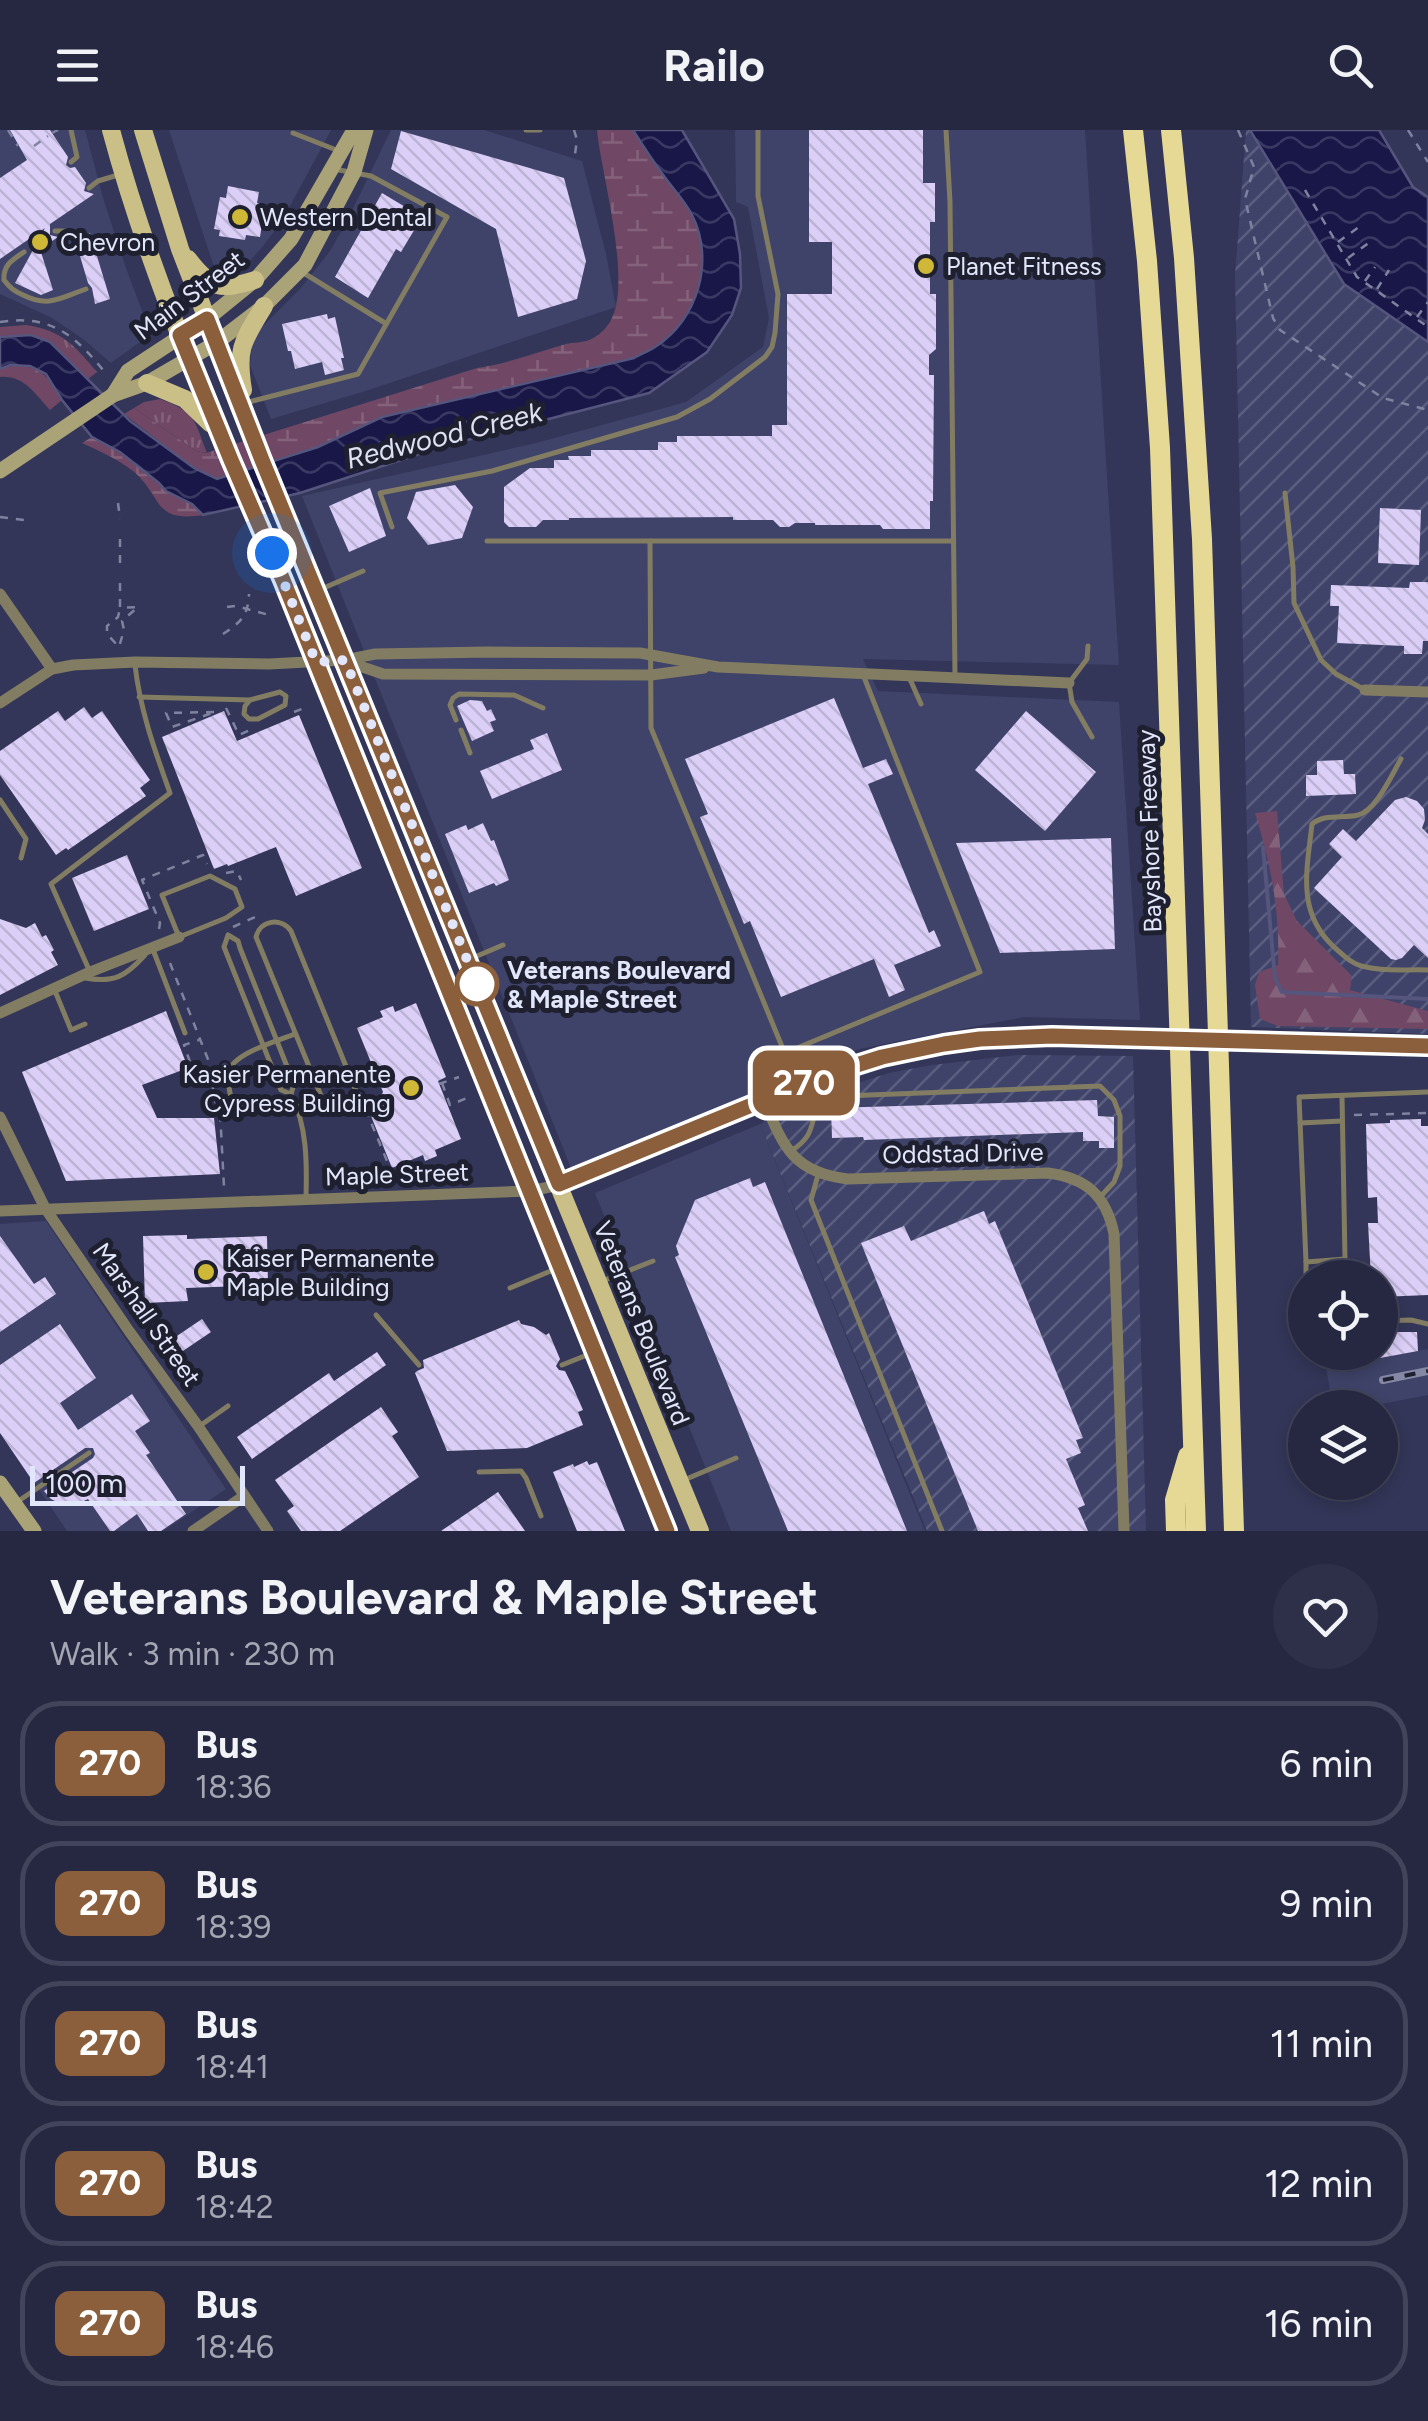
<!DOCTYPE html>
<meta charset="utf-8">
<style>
body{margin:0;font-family:Figtree,sans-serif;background:#2e3049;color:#f1f3f6;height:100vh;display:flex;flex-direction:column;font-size:38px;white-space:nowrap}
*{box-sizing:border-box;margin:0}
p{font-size:32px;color:#a4a6b2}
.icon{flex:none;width:55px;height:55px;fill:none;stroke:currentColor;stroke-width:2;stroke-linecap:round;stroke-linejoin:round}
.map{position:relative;height:1401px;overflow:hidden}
.panel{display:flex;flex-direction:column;background:#262842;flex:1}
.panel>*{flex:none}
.badge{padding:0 20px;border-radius:15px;font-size:35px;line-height:65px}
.tools{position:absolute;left:1288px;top:1130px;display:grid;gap:20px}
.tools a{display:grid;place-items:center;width:110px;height:110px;border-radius:50%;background:#262842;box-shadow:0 5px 15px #0003,0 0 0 2px #42445b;font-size:50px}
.scale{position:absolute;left:30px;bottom:25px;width:215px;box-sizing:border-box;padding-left:10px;border:5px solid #e2e6fb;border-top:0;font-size:28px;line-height:35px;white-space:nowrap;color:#e2e6fb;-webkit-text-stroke:8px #1e202f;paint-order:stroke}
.you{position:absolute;width:50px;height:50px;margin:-25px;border:8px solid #fff;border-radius:50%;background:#1a73e8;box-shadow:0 0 0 15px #1a73e833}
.map>.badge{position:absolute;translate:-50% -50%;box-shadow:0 0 0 5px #fff}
.round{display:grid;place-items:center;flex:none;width:105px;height:105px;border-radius:52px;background:#2e3049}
.head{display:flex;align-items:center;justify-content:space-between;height:170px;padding:0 50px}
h1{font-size:48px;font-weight:700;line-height:75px}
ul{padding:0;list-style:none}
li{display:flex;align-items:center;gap:30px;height:125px;margin:0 20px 15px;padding:0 30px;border:5px solid #42445b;border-radius:40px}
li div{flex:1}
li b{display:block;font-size:38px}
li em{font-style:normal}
li .badge{min-width:110px;font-weight:700;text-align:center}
header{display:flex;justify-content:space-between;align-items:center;height:130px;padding:0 50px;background:#262842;font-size:45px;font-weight:700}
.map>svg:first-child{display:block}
</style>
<header><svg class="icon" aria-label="menu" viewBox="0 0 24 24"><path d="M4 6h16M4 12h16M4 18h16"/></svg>Railo<svg class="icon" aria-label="search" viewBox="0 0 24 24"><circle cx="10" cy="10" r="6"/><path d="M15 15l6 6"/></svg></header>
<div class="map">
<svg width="1428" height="1401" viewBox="0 0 1428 1401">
<defs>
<pattern id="industrial-furrows" width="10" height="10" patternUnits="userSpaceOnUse" patternTransform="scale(2.5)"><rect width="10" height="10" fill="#3f4369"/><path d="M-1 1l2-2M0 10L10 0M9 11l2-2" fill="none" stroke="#5a5e7f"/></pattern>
<pattern id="grass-tufts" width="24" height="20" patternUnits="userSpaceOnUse" patternTransform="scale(2.5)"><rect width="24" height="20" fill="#704764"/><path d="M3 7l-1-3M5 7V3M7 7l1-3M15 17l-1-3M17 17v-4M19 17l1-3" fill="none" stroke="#84627b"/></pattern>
<pattern id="forest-firs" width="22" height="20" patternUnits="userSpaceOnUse" patternTransform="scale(2.5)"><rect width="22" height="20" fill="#704764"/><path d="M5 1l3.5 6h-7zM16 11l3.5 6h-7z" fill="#84627b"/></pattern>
<pattern id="wetland-marsh" width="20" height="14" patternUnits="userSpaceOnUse" patternTransform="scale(2.5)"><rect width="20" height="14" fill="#704764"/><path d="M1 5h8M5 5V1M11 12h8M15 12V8" fill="none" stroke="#84627b"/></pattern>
<pattern id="water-waves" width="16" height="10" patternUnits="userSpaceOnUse" patternTransform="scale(2.5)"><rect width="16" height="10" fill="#181748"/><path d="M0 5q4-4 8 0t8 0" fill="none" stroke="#393963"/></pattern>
<pattern id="building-back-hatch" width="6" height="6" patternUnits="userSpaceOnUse" patternTransform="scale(2.5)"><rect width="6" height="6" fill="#dbcff8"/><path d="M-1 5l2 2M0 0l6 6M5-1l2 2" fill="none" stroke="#bdb3d5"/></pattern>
</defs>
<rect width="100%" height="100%" fill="#333658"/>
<g fill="#3f4369">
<polygon points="0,0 85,0 104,71 127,141 151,204 111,233 83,209 52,188 0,164"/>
<polygon points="169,0 331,0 283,89 264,115 249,132 235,141 222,141 213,134"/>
<polygon points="391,0 484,0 582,31 606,124 616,177 369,260 271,289 250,235 252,214 258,201 301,158 330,121 346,93"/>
<polygon points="735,0 1085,0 1119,535 863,529 878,561 1119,572 1140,890 1024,887 859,919 571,1038 302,366 536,313 686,272 763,217 769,188 748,77 736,72"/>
<polygon points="760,994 925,1401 731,1401 595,1063"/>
<polygon points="46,1091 226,1359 163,1401 67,1401 0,1301 0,1094"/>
<polygon points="1428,1219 1428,1265 1366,1277 1361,1277 1357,1260 1331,1266 1326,1237"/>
</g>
<g fill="url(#industrial-furrows)">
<polygon points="1246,0 1250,0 1344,154 1428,212 1428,904 1251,897 1235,146"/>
<polygon points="1019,925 1133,926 1146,1401 927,1401 760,994 829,962 889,943 932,935"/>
</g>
<g fill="url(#grass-tufts)">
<path d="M26,195c36,5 49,21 71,47l-9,7c-36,-35 -35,-45 -88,-42v-10z"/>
<path d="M10,235c32,1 36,9 52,35l-12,10c-15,-16 -26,-35 -50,-33v-8z"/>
<path d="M160,269c36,14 33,18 47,54l-11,-2 -62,-43 10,-6z"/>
</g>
<path fill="url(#forest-firs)" d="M1277,681l7,83 13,27 55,55 -2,14 78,21v18l-150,-3 -18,-7 -5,-34 4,-13 19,-7c2,-53 -7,-101 -23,-152z"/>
<g fill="url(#wetland-marsh)">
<path d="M597,0h36c10,16 20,31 31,46 9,13 21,25 28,39 23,45 6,105 -36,132 -7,4 -15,7 -22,11l-252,59 -64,30 -101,32 -23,-11 -70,-54 10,-6 62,43 10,2 271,-85c31,-4 60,-16 89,-24 7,-2 16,-1 23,-4 6,-2 15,-9 18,-14 29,-34 -6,-151 -10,-196z"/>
<path d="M92,307l28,15 39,31 7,8 26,13 11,11c-51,8 -40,-19 -70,-44 -15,-12 -34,-20 -51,-28z"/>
</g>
<g fill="url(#water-waves)" stroke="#55557e" stroke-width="2.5">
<path d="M633,0h49l52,89 6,35 1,34 -9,27 -25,37 -58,41 -205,53 -144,47 -97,22 -11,-11 -26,-13 -7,-8 -39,-31 -28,-15 -30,-37 -16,-26 -16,-8 -20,-1 -10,4v-32l31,-2 19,7 80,79 64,47 23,11 101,-32 64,-30 252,-59c7,-4 15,-7 21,-11 43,-27 60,-87 37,-132 -7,-14 -19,-26 -28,-39 -11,-15 -21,-30 -31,-46z"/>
<polygon points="1250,0 1379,0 1413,57 1428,67 1428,212 1344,154"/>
</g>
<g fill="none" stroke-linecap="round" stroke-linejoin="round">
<polyline stroke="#55557e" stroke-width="4" points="1263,717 1275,848 1282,862 1428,869"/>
</g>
<g fill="url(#building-back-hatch)">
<polygon points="10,0 50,0 68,27 66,35 70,38 75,37 86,53 84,61 94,64 50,94 50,105 58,107 40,119 53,160 41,165 15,153 45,98 0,129 0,48 27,30"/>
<polygon points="809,0 923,0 923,53 935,53 935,92 930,92 930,164 936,164 936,219 929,225 929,245 934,245 933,371 930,371 930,399 883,399 880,395 815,395 815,393 795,393 789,397 780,397 773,390 733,390 733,387 569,388 569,390 543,390 536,397 509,397 504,392 504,357 530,338 554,338 554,330 569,330 568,326 591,326 591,320 658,320 658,312 677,312 677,306 772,306 772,295 787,295 787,164 832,164 832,112 809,112"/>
<polygon points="401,1 564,48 586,131 577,169 518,187 496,99 391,39"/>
<polygon points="228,56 259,62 257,73 265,74 260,107 246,105 245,110 219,106 220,100 214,99 220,67 226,68"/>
<polygon points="382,63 422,87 401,122 396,119 368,168 335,147"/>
<polygon points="90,103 110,169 95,174 92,158 88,153 75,109"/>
<polygon points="327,184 328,189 335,187 344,228 341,228 344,240 325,245 322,232 295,239 291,221 288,221 282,194"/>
<polygon points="455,355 473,377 462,408 428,415 407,388 416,362"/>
<polygon points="370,358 386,406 349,422 329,376"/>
<polygon points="1380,378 1421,380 1419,435 1378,433"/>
<polygon points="1410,452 1428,452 1428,511 1423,511 1422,524 1404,524 1404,516 1337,513 1339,476 1330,476 1331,455 1409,458"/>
<polygon points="834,568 863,638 886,629 893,644 868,654 929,803 934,800 941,816 894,835 905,860 889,867 874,829 781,867 750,791 744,794 700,687 708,684 685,629"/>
<polygon points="470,570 482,571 487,581 491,579 496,590 490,592 494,601 472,611 457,576"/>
<polygon points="84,577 92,588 102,581 150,650 140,658 146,666 68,720 66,718 56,725 0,645 0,621 58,581 65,591"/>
<polygon points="224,581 237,611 299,585 362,738 296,766 276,717 228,736 227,734 214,739 162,607"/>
<polygon points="1026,581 1096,642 1045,701 975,640"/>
<polygon points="547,603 562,640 492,669 480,641 534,619 530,610"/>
<polygon points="1343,630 1344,644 1355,644 1356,664 1306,666 1306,645 1317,645 1317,631"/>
<polygon points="1406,667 1417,671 1424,679 1425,690 1422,698 1428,704 1428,828 1414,815 1402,828 1396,830 1391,829 1314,758 1342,727 1329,714 1343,699 1356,711 1395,670"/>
<polygon points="483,693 491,711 494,710 509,750 496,756 494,753 469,763 445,704 466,695 468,700"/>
<polygon points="1111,708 1115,819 1000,823 956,713"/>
<polygon points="127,725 149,779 94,801 72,748"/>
<polygon points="0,789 26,798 35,793 42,807 46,805 54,820 51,822 58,835 0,865"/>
<polygon points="416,873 446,947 438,951 461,1009 435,1020 437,1026 425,1031 423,1025 392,1038 371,986 383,962 357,898 383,887 380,881 393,876 395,882"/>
<polygon points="166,881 188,938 142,955 157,988 214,988 220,1044 66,1051 22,942"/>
<polygon points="1097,970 1098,986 1114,987 1114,1018 1099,1018 1099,1011 1083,1011 1083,1002 864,1010 863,1007 832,1008 831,978"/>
<polygon points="1421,989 1421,996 1428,996 1428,1165 1380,1167 1380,1148 1371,1148 1368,1093 1378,1093 1377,1067 1368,1068 1366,994 1390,993 1390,990"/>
<polygon points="750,1048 753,1057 765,1052 907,1401 788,1401 675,1127 679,1125 676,1116 695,1070"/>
<polygon points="984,1081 989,1094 995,1091 1083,1308 1076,1310 1081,1323 1066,1329 1085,1375 1078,1378 1088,1401 978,1401 861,1113 904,1096 911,1111"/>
<polygon points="187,1105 187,1109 267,1106 268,1155 186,1158 188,1171 145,1173 143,1106"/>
<polygon points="0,1106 34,1154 45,1147 56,1164 0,1202"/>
<polygon points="202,1189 211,1202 180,1223 171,1210"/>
<polygon points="519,1190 521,1194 534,1197 546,1205 549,1203 560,1229 556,1236 559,1240 565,1241 572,1255 583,1280 578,1282 583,1295 527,1318 447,1321 415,1243 417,1241 424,1238 423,1230"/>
<polygon points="60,1194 96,1248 60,1273 78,1300 132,1264 150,1291 135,1301 150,1323 146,1325 186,1384 161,1401 148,1401 137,1384 114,1401 110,1401 88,1369 73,1376 65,1376 51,1369 44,1361 93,1328 95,1324 93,1318 85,1318 34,1353 0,1303 0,1235"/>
<polygon points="1380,1202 1417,1202 1418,1221 1380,1228"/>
<polygon points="377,1222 386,1235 252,1329 237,1307 329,1243 334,1251"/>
<polygon points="381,1277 398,1302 392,1306 419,1347 340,1401 301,1401 287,1381 294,1376 275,1350"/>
<polygon points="587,1331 589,1335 597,1332 625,1401 577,1401 553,1342 573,1334 574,1337"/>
<polygon points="498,1362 525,1401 441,1401"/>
</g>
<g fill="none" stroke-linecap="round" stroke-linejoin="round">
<g stroke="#7f839f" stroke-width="2.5" stroke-dasharray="8 8" stroke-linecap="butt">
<polyline points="8,0 18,16"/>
<polyline points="574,0 577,10 575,24"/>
<polyline points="1238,0 1254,37 1245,69 1273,188 1280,200 1383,268 1428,280"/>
<polyline points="1408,0 1428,32"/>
<polyline points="52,3 58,0"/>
<polyline points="34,16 48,6"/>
<polyline points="1305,60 1357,147 1428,197"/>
<polyline points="1338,112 1359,97"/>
<polyline points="1348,128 1370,112"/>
<polyline points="1365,151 1375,137"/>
<polyline points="1377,159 1389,140"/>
<polyline points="1417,187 1428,172"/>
<path d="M0,192c52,-8 76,14 107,53"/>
<polyline points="118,373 120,389"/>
<polyline points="0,387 24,390"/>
<polyline points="120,409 120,434"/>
<polyline points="120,453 120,478 138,477 122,491 124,500 119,517 107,504 107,496 118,487 120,478"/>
<polyline points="227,477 236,476 269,485"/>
<path d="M223,504c18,-12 25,-18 26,-40"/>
<polyline points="226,578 239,605 250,600"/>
<polyline points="214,582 166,583 172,597 218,581"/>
<polyline points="294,582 307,577"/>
<polyline points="226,743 237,741 241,750"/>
<polyline points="233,797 255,787 253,781"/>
<polyline points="159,799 160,793 142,750 203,725 207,734"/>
<polyline points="170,833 211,937 214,968 205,969"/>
<polyline points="190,932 184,915 199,910"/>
<polyline points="442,953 450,975 467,968"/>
<polyline points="439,954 459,947"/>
<polyline points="214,969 220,981 224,1057"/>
<polyline points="379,973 365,978 392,1043 403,1039 404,1051"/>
<polyline points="1354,985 1428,983"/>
</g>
<g stroke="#827d62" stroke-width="5">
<polyline points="71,0 77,27 71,32"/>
<polyline points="526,0 540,0"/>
<polyline points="946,0 950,72 955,547"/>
<polyline points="293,3 339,21"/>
<polyline points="89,58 98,51 118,45"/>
<polyline points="55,101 65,101"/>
<path d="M24,122c-12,8 -21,13 -20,28 6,8 10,11 19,15 26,13 37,3 63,-6"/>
<polyline points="302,142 385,193"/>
<polyline points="245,273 358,244 447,87 371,46 334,39"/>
<polyline points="1285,363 1293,437 1294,473 1321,530 1336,544 1365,560"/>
<polyline points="392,397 380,363 492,341 677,287 710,269 765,227 772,217 775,203 778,164 758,66 758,0"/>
<polyline points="487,411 953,411"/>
<polyline points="650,411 651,598 797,953"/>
<polyline points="319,460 363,441"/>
<polyline points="1088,516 1087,529 1069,553 1072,572 1092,607"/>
<polyline points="909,547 921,574"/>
<polyline points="139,567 250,570 280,562 286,566 285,575 258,589 249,589 244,584 245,576 250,570"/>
<polyline points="456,590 450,575 453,568 459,564 514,565 543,578"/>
<polyline points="461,600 470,623"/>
<path d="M1401,629c-9,15 -25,52 -43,56 -16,4 -32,-2 -46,9 -5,46 -16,88 22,123 10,9 19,18 32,20 20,5 42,2 62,3"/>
<polyline points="0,670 26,709 21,728"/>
<polygon points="210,746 235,759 242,777 226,788 179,807 162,765"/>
<polyline points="152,817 185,903"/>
<polyline points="470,829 503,815"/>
<path d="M90,842l-39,-88 119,-91c-15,-42 -30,-83 -35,-128"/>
<path d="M85,848c29,5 40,-1 60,-23"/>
<polyline points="55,861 71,900 85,894"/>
<path d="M295,904c-16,6 -59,19 -65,35 -4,10 0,24 2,33l8,6 97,-4c10,-2 16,-2 19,-13l-65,-160c-10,-14 -31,-11 -35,6l68,166"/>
<polyline points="785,923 980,842 864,547"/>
<path d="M291,964l3,-10 -54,-136 -2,-7 -10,-6 -4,12 57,143 10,4c16,32 16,68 15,103"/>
<polyline points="1342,966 1345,1129 1306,1132 1299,967 1428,962"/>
<polyline points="1300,993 1342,991"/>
<path d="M791,1021c23,-15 19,-24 27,-48l25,-7 257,-10 14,14 6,16v50l-6,16 -13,14"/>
<polyline points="818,1045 811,1070 942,1401"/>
<polyline points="1306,1132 1306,1148"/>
<polyline points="600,1152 653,1131"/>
<polyline points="510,1158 558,1138"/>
<polyline points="376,1185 419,1235"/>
<polyline points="1380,1191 1411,1190 1428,1194"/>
<polyline points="562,1235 592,1223"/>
<polyline points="201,1295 228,1276"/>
<polyline points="479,1342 521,1341 526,1348 541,1386"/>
<polyline points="684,1350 736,1328"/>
<polyline points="17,1372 89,1323"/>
</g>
<g stroke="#827d62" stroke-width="11">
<polyline points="0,464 52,539"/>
<polyline points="345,531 383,544 651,545 704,538"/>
<polyline points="1365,560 1428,562"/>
<polyline points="0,573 52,539 73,535 135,532 269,534 345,530 375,524 488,522 640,523 718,537 1069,553"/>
<polyline points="0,883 90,842 179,807"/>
<polyline points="1254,911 1428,916"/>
<path d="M764,970c19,46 29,73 84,79l200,-6c38,5 58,22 66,61l10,297"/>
<polyline points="0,987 45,1078 129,1201 198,1296 268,1401"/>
<polyline points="0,1081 530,1061 559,1055 825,945 914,919 979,909 1014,906 1143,908"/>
<polyline points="193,1401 244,1366"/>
</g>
<g stroke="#aba378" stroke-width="15">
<polyline points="113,265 128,241 207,189 255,150 291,109 354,0"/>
<polyline points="0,341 113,265 147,253 216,213 264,176 305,135 354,42 366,0"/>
<polyline points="0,1353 34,1401"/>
</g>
<g stroke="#cabf87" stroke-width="18">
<path d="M111,0c47,176 127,341 195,509 122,297 241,595 361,892"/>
<polyline points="143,0 180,119 262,331 700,1401"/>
<path d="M188,129c23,30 32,32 67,21"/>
<polyline points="147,253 185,269 210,293"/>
<path d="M243,260c-7,-42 0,-49 21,-84"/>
</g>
<g stroke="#e6d995" stroke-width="20">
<polyline points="1133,0 1147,131 1160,318 1196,1401"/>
<polyline points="1171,0 1184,128 1202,409 1234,1401"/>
<polyline points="1176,1401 1175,1370 1188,1326"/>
</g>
<g stroke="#8488a4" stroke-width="8">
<polyline id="rail" points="1383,1250 1428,1241"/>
</g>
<use href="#rail" stroke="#1e202f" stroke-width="4" stroke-dasharray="11" stroke-linecap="butt"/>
<polyline stroke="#827d62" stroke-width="11" points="1143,908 1254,911"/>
</g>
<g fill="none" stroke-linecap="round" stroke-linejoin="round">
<g stroke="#fff" stroke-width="22">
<polyline id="line" points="667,1401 283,450 231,330 180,205 207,189 262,330 559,1054 825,945 882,927 944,914 980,909 1052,906 1428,916"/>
</g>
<use href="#line" stroke="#8b5e3c" stroke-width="15"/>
<polyline stroke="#e2e6fb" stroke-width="10" stroke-dasharray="0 18" points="272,423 316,532 345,530 477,854"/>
</g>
<g fill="#cfb837" stroke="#1e202f" stroke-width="4">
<circle cx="240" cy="87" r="10"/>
<circle cx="40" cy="112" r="10"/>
<circle cx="926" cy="136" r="10"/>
<circle cx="411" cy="958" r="10"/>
<circle cx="206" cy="1142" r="10"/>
</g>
<circle fill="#fff" stroke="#8b5e3c" stroke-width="5" cx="477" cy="854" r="20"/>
<g text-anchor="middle" stroke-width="10" stroke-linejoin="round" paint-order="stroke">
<g font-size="25" fill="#e2e6fb" stroke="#1e202f" text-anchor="start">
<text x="260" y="96">Western Dental</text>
<text x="60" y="121">Chevron</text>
<text x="946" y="145">Planet Fitness</text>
<text x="391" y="953" text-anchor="end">Kasier Permanente<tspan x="391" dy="29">Cypress Building</tspan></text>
<text x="226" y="1137">Kaiser Permanente<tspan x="226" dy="29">Maple Building</tspan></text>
</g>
<g font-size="25" fill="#e2e6fb" stroke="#1e202f">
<text transform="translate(189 165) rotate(-37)" y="9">Main Street</text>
<text transform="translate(1149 701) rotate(-92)" y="9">Bayshore Freeway</text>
<text transform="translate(963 1023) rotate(-1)" y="9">Oddstad Drive</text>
<text transform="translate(397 1044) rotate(-2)" y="9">Maple Street</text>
<text transform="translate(147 1184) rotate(55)" y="9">Marshall Street</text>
<text transform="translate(642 1193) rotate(68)" y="9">Veterans Boulevard</text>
</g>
<g font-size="25" font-weight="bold" fill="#e2e6fb" stroke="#1e202f" text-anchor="start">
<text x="507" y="849">Veterans Boulevard<tspan x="507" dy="29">&amp; Maple Street</tspan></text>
</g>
<g font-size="28" font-style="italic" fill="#dee1f2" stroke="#1e202f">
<text transform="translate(444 305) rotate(-14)" y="10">Redwood Creek</text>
</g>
</g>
</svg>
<div class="tools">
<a><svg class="icon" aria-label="locate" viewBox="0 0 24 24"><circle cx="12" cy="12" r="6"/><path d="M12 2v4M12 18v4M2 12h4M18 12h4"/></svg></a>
<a><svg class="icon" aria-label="layers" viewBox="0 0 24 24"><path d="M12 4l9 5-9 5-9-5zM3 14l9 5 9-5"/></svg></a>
</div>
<div class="scale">100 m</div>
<div class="you" style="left:272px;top:423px"></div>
<b class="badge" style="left:804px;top:953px;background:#8b5e3c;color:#fff">270</b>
</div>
<section class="panel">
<div class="head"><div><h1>Veterans Boulevard &amp; Maple Street</h1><p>Walk · 3 min · 230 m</p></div><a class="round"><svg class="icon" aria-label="heart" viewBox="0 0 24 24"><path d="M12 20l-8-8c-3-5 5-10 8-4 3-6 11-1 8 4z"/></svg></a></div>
<ul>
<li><span class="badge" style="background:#8b5e3c;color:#fff">270</span><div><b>Bus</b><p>18:36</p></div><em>6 min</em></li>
<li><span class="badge" style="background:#8b5e3c;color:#fff">270</span><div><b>Bus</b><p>18:39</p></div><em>9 min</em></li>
<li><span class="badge" style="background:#8b5e3c;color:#fff">270</span><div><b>Bus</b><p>18:41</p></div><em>11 min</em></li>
<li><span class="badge" style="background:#8b5e3c;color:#fff">270</span><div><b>Bus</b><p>18:42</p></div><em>12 min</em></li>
<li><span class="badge" style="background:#8b5e3c;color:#fff">270</span><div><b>Bus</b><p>18:46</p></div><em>16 min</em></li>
</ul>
</section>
